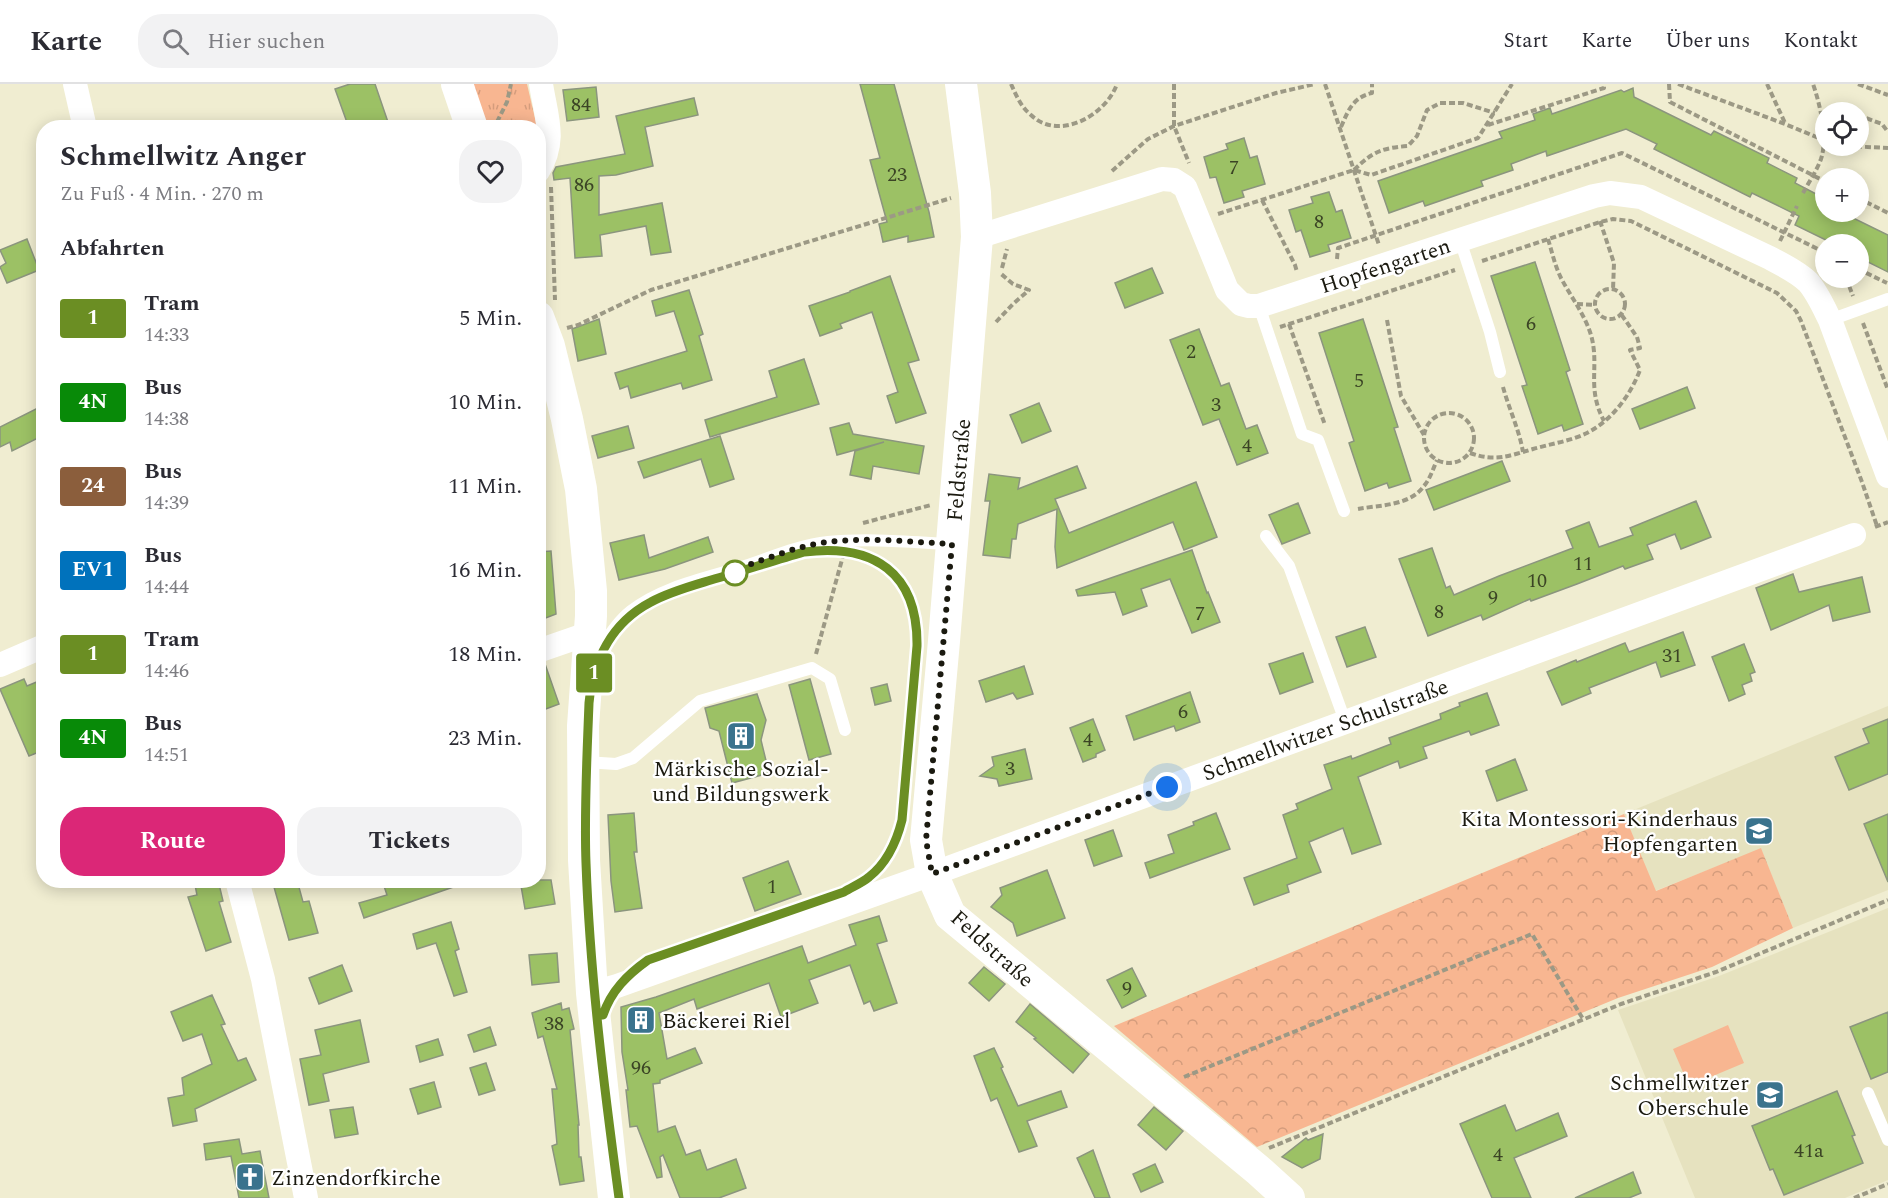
<!DOCTYPE html>
<html lang="de">
<meta charset="utf-8">
<style>
body{margin:0;font-family:Spectral,serif;background:#f2f2f3;color:#2b2b33;height:100vh;display:flex;flex-direction:column;font-size:22px;white-space:nowrap}
*{box-sizing:border-box;margin:0}
p{font-size:20px;color:#7c7c81}
.icon{flex:none;width:33px;height:33px;fill:none;stroke:currentColor;stroke-width:2;stroke-linecap:round;stroke-linejoin:round}
.map{position:relative;flex:1;overflow:hidden}
.sheet{position:absolute;left:36px;top:36px;width:510px;height:768px;display:flex;flex-direction:column;background:#fff;border-radius:24px;box-shadow:0 3px 15px #0003}
.sheet>*{flex:none}
.badge{padding:0 12px;border-radius:4px;font-size:21px;line-height:39px}
.controls{position:absolute;left:1815px;top:18px;display:grid;gap:12px}
.controls a{display:grid;place-items:center;width:54px;height:54px;border-radius:50%;background:#fff;box-shadow:0 3px 15px #0003;font-size:30px}
.you{position:absolute;width:30px;height:30px;margin:-15px;border:4px solid #fff;border-radius:50%;background:#1a73e8;box-shadow:0 0 0 9px #1a73e833}
.map>.badge{position:absolute;translate:-50% -50%;box-shadow:0 0 0 3px #fff}
h2{padding:0 24px;font-size:22px;line-height:54px}
.round{display:grid;place-items:center;flex:none;width:63px;height:63px;border-radius:24px;background:#f2f2f3}
.headline{display:flex;align-items:center;justify-content:space-between;height:102px;padding:0 24px}
h1{font-size:28px;font-weight:700;line-height:45px}
.cta{display:flex;gap:12px;margin-top:auto;padding:12px 24px}
.cta a{flex:1;height:69px;border-radius:24px;background:#db2777;color:#fff;font-size:24px;font-weight:700;line-height:69px;text-align:center}
.cta a+a{background:#f2f2f3;color:#2b2b33}
ul{padding:0;list-style:none}
li{display:flex;align-items:center;gap:18px;height:84px;padding:0 24px}
li div{flex:1}
li b{display:block;font-size:22px}
li em{font-style:normal}
li .badge{min-width:66px;font-weight:700;text-align:center}
header{display:flex;align-items:center;gap:36px;box-sizing:border-box;height:84px;padding:0 30px;background:#fff;border-bottom:2px solid #e1e1e2}
header strong{font-size:28px}
nav{display:flex;gap:33px;margin-inline-start:auto;font-size:21px}
.search{width:420px;height:54px;background:#f2f2f3;display:flex;align-items:center;gap:15px;box-sizing:border-box;padding:0 21px;border-radius:24px;color:#7c7c81;font-size:22px}
.map>svg:first-child{display:block}
</style>
<header>
<strong>Karte</strong>
<div class="search"><svg class="icon" aria-label="search" viewBox="0 0 24 24"><circle cx="10" cy="10" r="6"/><path d="M15 15l6 6"/></svg>Hier suchen</div>
<nav><a>Start</a><a>Karte</a><a>Über uns</a><a>Kontakt</a></nav>
</header>
<div class="map">
<svg width="1888" height="1114" viewBox="0 0 1888 1114">
<defs>
<pattern id="grass-tufts" width="24" height="20" patternUnits="userSpaceOnUse" patternTransform="scale(1.5)"><rect width="24" height="20" fill="#f8b691"/><path d="M3 7l-1-3M5 7V3M7 7l1-3M15 17l-1-3M17 17v-4M19 17l1-3" fill="none" stroke="#d49c7c"/></pattern>
<pattern id="forest-crowns" width="20" height="18" patternUnits="userSpaceOnUse" patternTransform="scale(1.5)"><rect width="20" height="18" fill="#f8b691"/><path d="M2 6a3 3 0 1 1 6 0M12 15a3 3 0 1 1 6 0" fill="none" stroke="#d49c7c"/></pattern>
</defs>
<rect width="100%" height="100%" fill="#f0edd1"/>
<g fill="#e6e2bf">
<polygon points="1888,622 1888,806 1793,844 1761,765 1655,807 1624,730"/>
<polygon points="1888,824 1888,1096 1845,1114 1695,1114 1618,926 1719,892"/>
</g>
<polygon fill="url(#grass-tufts)" points="467,0 527,0 537,43 481,43"/>
<polygon fill="url(#forest-crowns)" points="1624,730 1656,807 1761,764 1793,844 1712,883 1618,914 1257,1063 1114,942"/>
<polygon fill="#f8b691" points="1728,941 1744,979 1689,1002 1673,965"/>
<g fill="#9cc165" stroke="#8b957e" stroke-width="1.5">
<polygon points="350,0 375,0 390,44 349,44 335,5"/>
<polygon points="860,0 894,0 929,128 934,153 908,158 908,152 883,158 879,140 887,138 870,76 880,74"/>
<polygon points="596,3 599,33 567,37 563,6"/>
<polygon points="1633,4 1634,13 1711,51 1714,47 1769,74 1767,79 1797,94 1795,99 1820,112 1821,117 1826,120 1826,128 1841,128 1888,151 1888,188 1858,173 1858,160 1834,160 1795,141 1799,132 1752,109 1750,113 1654,65 1657,60 1626,45 1547,72 1546,67 1511,80 1513,86 1481,97 1483,102 1425,122 1423,117 1389,129 1378,97 1502,54 1499,48 1535,36 1533,30 1550,24 1552,30 1621,6 1624,8"/>
<polygon points="694,14 698,31 645,43 653,82 616,91 599,92 599,131 662,119 671,168 651,171 646,142 600,151 602,172 575,174 570,94 554,96 553,89 556,83 625,70 616,32"/>
<polygon points="1244,54 1250,74 1257,72 1265,100 1242,107 1244,113 1224,119 1216,93 1210,94 1204,73 1228,65 1226,60"/>
<polygon points="1329,108 1336,128 1342,126 1351,154 1328,161 1330,167 1310,173 1301,146 1296,148 1289,126 1313,119 1311,113"/>
<polygon points="27,155 39,186 7,199 0,183 6,179 0,166"/>
<polygon points="1535,178 1570,286 1566,288 1583,340 1564,347 1562,341 1538,350 1522,302 1527,301 1491,192"/>
<polygon points="1152,184 1163,209 1125,224 1115,199"/>
<polygon points="890,192 919,276 908,279 926,329 896,339 887,312 898,308 872,228 840,240 842,244 820,252 809,222 850,208 850,207"/>
<polygon points="689,206 703,250 699,252 712,296 683,305 681,299 631,314 628,302 620,305 615,289 687,267 674,227 656,232 652,217"/>
<polygon points="599,235 606,270 578,277 572,245"/>
<polygon points="1363,235 1398,343 1394,344 1411,397 1389,404 1387,399 1365,407 1349,359 1354,357 1319,249"/>
<polygon points="1199,245 1221,302 1229,299 1246,345 1257,341 1268,369 1237,381 1219,335 1203,341 1170,256"/>
<polygon points="804,275 819,320 710,353 705,336 777,313 769,287"/>
<polygon points="1687,303 1695,324 1640,345 1632,325"/>
<polygon points="1039,319 1051,347 1022,359 1010,331"/>
<polygon points="44,321 44,351 12,367 10,358 0,363 0,343"/>
<polygon points="849,339 853,350 924,362 919,390 873,382 871,395 850,391 855,367 884,358 837,371 830,344"/>
<polygon points="628,342 634,364 598,374 592,352"/>
<polygon points="720,352 734,395 710,403 701,375 644,394 638,378"/>
<polygon points="1502,377 1510,397 1434,426 1426,406"/>
<polygon points="1077,382 1086,404 1055,415 1069,449 1196,398 1217,453 1184,466 1173,438 1057,484 1055,463 1057,425 1018,440 1016,455 1012,455 1010,474 983,471 990,417 985,417 989,390 1020,394 1018,405"/>
<polygon points="1696,417 1711,453 1681,465 1675,450 1647,461 1653,475 1625,485 1623,482 1577,500 1531,517 1530,515 1483,536 1481,531 1428,552 1399,475 1432,464 1446,504 1450,502 1454,511 1499,492 1573,464 1566,447 1589,438 1599,463 1633,451 1630,444"/>
<polygon points="1298,419 1310,449 1282,460 1269,431"/>
<polygon points="644,451 649,474 708,453 713,468 665,485 619,496 610,459"/>
<polygon points="1192,466 1207,509 1208,508 1220,538 1192,549 1170,495 1141,505 1147,522 1123,531 1115,508 1078,512 1076,506"/>
<polygon points="551,467 556,530 538,537 538,468"/>
<polygon points="1793,490 1799,508 1862,493 1870,528 1833,537 1829,521 1771,546 1756,504"/>
<polygon points="1365,543 1376,573 1347,583 1336,553"/>
<polygon points="1683,548 1695,581 1661,593 1656,578 1589,604 1591,609 1562,621 1547,588 1576,576 1577,578 1625,559 1629,568"/>
<polygon points="1744,560 1755,588 1750,590 1752,597 1742,601 1745,610 1729,617 1712,573"/>
<polygon points="1303,569 1313,598 1280,610 1269,580"/>
<polygon points="545,580 559,620 538,628 538,581"/>
<polygon points="1024,582 1033,610 1017,615 1013,609 986,618 979,597"/>
<polygon points="24,595 27,602 39,597 44,606 44,666 29,672 0,605"/>
<polygon points="810,595 831,670 809,676 789,601"/>
<polygon points="887,600 891,617 875,621 871,604"/>
<polygon points="1190,608 1200,638 1176,647 1174,642 1134,656 1126,632"/>
<polygon points="1487,609 1499,641 1471,651 1469,647 1423,663 1427,674 1400,684 1398,677 1358,693 1381,760 1352,770 1343,744 1309,758 1321,788 1287,801 1289,808 1254,821 1244,794 1297,774 1283,731 1298,725 1296,720 1332,705 1324,681 1351,672 1352,675 1391,660 1389,654 1441,635 1440,630 1460,622 1459,619"/>
<polygon points="757,610 766,636 761,656 769,689 732,699 719,647 710,644 705,624"/>
<polygon points="1093,635 1105,666 1096,670 1096,673 1083,678 1070,644"/>
<polygon points="1888,635 1888,690 1849,706 1835,673 1869,659 1863,645"/>
<polygon points="1025,665 1032,695 999,702 997,695 980,692 994,682 992,673"/>
<polygon points="1515,675 1527,706 1497,717 1486,687"/>
<polygon points="634,729 637,768 634,768 642,824 615,828 611,797 608,731"/>
<polygon points="1216,729 1230,765 1150,794 1145,779 1174,769 1168,751 1194,741 1193,738"/>
<polygon points="1888,730 1888,798 1864,740"/>
<polygon points="1113,746 1122,772 1094,782 1085,756"/>
<polygon points="788,777 801,810 755,827 743,794"/>
<polygon points="1047,786 1065,834 1017,852 1013,839 991,823 1002,811 1000,804"/>
<polygon points="194,796 218,796 223,817 219,818 231,858 206,867 188,813 197,811"/>
<polygon points="272,796 297,796 303,818 309,817 318,849 289,856"/>
<polygon points="382,796 464,796 465,799 364,834 359,819 387,811"/>
<polygon points="520,796 551,796 555,820 525,825"/>
<polygon points="879,832 887,857 877,860 897,919 874,927 870,917 864,920 850,881 809,896 818,919 781,933 769,899 697,925 694,915 659,929 667,975 695,964 702,979 660,996 660,999 653,1000 658,1048 675,1042 686,1071 700,1066 707,1086 736,1075 746,1104 719,1114 680,1114 663,1071 660,1073 662,1093 657,1094 637,1042 630,1043 626,1006 628,1006 622,968 621,923 656,913 802,862 808,879 856,861 849,841"/>
<polygon points="451,838 459,865 455,867 467,908 454,912 436,859 417,865 413,850"/>
<polygon points="557,869 559,898 532,901 529,871"/>
<polygon points="342,881 352,907 319,920 309,894"/>
<polygon points="984,883 1005,900 989,917 969,899"/>
<polygon points="1132,884 1146,912 1122,924 1107,896"/>
<polygon points="212,911 225,940 221,941 238,977 246,974 256,996 195,1025 197,1037 173,1042 168,1014 184,1011 182,994 212,980 202,950 183,957 171,928"/>
<polygon points="561,919 562,926 569,924 574,945 570,946 579,1041 578,1041 579,1073 581,1073 584,1097 560,1101 552,1062 557,1060 552,1005 557,1005 543,952 538,954 532,929"/>
<polygon points="1030,920 1089,970 1073,989 1034,955 1036,954 1016,938"/>
<polygon points="1888,928 1888,988 1871,995 1850,943"/>
<polygon points="360,936 369,978 323,990 329,1017 309,1021 300,975 321,971 315,946"/>
<polygon points="490,943 496,961 474,968 468,951"/>
<polygon points="438,955 443,971 420,978 416,962"/>
<polygon points="994,964 1003,983 1001,984 1018,1022 1061,1007 1067,1023 1027,1037 1037,1062 1019,1068 997,1014 991,1017 974,972"/>
<polygon points="486,979 495,1006 479,1011 470,984"/>
<polygon points="434,998 441,1023 418,1030 410,1005"/>
<polygon points="1837,1007 1855,1051 1852,1052 1863,1079 1784,1111 1773,1085 1770,1086 1752,1042"/>
<polygon points="1505,1021 1516,1047 1558,1029 1567,1052 1514,1074 1531,1114 1492,1114 1460,1040"/>
<polygon points="353,1023 358,1050 335,1054 330,1026"/>
<polygon points="1154,1023 1183,1047 1166,1066 1138,1041"/>
<polygon points="1323,1050 1320,1075 1302,1084 1282,1073 1306,1054 1308,1056"/>
<polygon points="239,1055 242,1070 260,1067 269,1114 239,1114 231,1072 206,1076 204,1060"/>
<polygon points="1093,1066 1110,1114 1095,1114 1077,1074"/>
<polygon points="1155,1080 1163,1098 1141,1108 1133,1090"/>
<polygon points="1633,1088 1641,1109 1629,1114 1575,1114"/>
</g>
<g fill="none" stroke-linecap="round" stroke-linejoin="round">
<g stroke="#9c9985" stroke-width="4" stroke-dasharray="6 3" stroke-linecap="butt">
<path d="M1011,0c5,11 10,23 20,31 28,27 75,0 86,-31"/>
<polyline points="1174,0 1174,42 1189,79"/>
<polyline points="1325,0 1379,161"/>
<polyline points="1669,0 1670,18 1826,98"/>
<polyline points="1678,0 1785,40 1826,57"/>
<polyline points="1767,0 1785,39"/>
<polyline points="1858,0 1888,11"/>
<polyline points="1830,28 1839,24 1852,28"/>
<polyline points="1858,31 1882,40 1888,48"/>
<polyline points="497,38 507,18 511,0"/>
<polyline points="1488,41 1604,4 1604,0"/>
<path d="M1341,43c7,-16 12,-30 31,-34v-9"/>
<polyline points="1847,62 1888,64"/>
<path d="M1354,86c19,-19 29,-22 54,-24l9,-10 10,-26 13,-7h23l32,10"/>
<polyline points="1112,87 1148,55 1174,42 1276,9 1315,0"/>
<polyline points="551,103 555,216"/>
<path d="M1803,109c6,-11 14,-23 18,-34 7,-21 -1,-55 -8,-75"/>
<polyline points="1858,114 1888,129"/>
<polyline points="1262,116 1295,181 1297,188"/>
<polyline points="1218,130 1354,86 1371,91 1478,54 1512,0"/>
<polyline points="1600,137 1614,179 1613,206"/>
<path d="M1548,155c4,13 7,27 13,39 10,19 24,37 30,57 9,32 -5,52 13,86"/>
<polyline points="1780,157 1797,122"/>
<polyline points="1337,175 1338,164 1622,69 1826,169"/>
<polyline points="1482,177 1600,138 1613,135 1631,137 1777,209 1796,227 1801,237 1862,398 1877,442"/>
<polyline points="1002,184 1007,165"/>
<polyline points="1858,185 1887,199"/>
<polyline points="1846,194 1853,212"/>
<circle cx="1610" cy="220" r="15"/>
<polyline points="1577,220 1595,221"/>
<polyline points="1387,236 1401,312 1424,351"/>
<polyline points="996,238 1013,220 1029,206 1013,200 1000,189"/>
<polyline points="1863,239 1888,306"/>
<polyline points="1289,240 1325,341"/>
<polyline points="1280,243 1455,186"/>
<polyline points="567,244 578,241 651,206 951,114"/>
<path d="M1503,303c6,22 16,42 20,65"/>
<circle cx="1449" cy="354" r="25"/>
<path d="M1470,369c25,9 39,3 63,-4 17,-5 38,-8 54,-16 25,-13 43,-37 53,-63l-10,-20 10,-2 -3,-11 -16,-23"/>
<path d="M1358,425c21,-4 52,-3 66,-23 6,-7 9,-17 13,-26"/>
<polyline points="863,439 931,421"/>
<polyline points="1875,443 1888,438"/>
<polyline points="816,570 843,472"/>
<polyline points="1184,993 1532,850 1583,935"/>
<polyline points="1269,1064 1621,920 1716,888 1888,816"/>
<polyline points="1854,1114 1888,1100"/>
</g>
<g stroke="#fff" stroke-width="12">
<polyline points="1460,156 1490,248 1500,288"/>
<polyline points="1259,222 1302,350 1318,356 1344,427"/>
<polyline points="1830,236 1888,215"/>
<polyline points="1266,452 1289,482 1345,637"/>
<path d="M597,569c10,-14 20,-31 34,-42 32,-25 76,-33 114,-45 27,-9 55,-21 83,-24 41,-4 82,0 123,2"/>
<polyline points="585,678 616,680 633,674 700,617 812,584 830,595 845,646"/>
<polyline points="1868,1009 1888,1056"/>
</g>
<g stroke="#fff" stroke-width="24">
<polyline points="75,0 85,44"/>
<path d="M538,87c19,-31 8,-54 3,-87"/>
<path d="M977,153l185,-58 12,1 11,7 42,103 14,14 8,2h10l335,-110 16,-3 31,4 129,61c13,7 28,14 38,24 9,10 16,26 22,38l58,156"/>
<polyline points="538,567 590,549"/>
<polyline points="0,581 44,562"/>
<polyline points="237,796 263,895 306,1114"/>
<polyline points="592,909 617,902 932,790 1854,451"/>
</g>
<g stroke="#fff" stroke-width="32">
<polyline points="457,0 472,44"/>
<polyline points="961,0 975,109 977,153 944,557 926,756 932,790 950,831 1258,1086 1289,1114"/>
<polyline points="538,233 549,262 567,335 581,405 591,507 591,532 583,642 584,776 592,909 614,1114"/>
</g>
<path stroke="#37362a" stroke-width="1.5" d="M599,951c8,-37 17,-53 49,-74l196,-69c8,-5 18,-9 25,-15 18,-14 28,-37 33,-57l15,-195c-16,-63 -50,-82 -113,-73 -31,9 -62,19 -93,28 -20,7 -42,11 -60,22 -39,20 -58,59 -62,101 -2,67 -5,134 -1,201 5,98 18,196 31,294"/>
</g>
<g fill="none" stroke-linecap="round" stroke-linejoin="round">
<g stroke="#fff" stroke-width="14">
<path id="line" d="M603,931c8,-24 24,-40 45,-55l196,-68c8,-5 18,-9 25,-15 18,-14 28,-37 33,-57l15,-174c1,-73 -43,-103 -113,-94 -31,9 -62,19 -93,28 -20,6 -42,12 -60,22 -40,21 -58,59 -62,101 -2,53 -5,107 -3,160 4,112 18,224 33,335"/>
</g>
<use href="#line" stroke="#6b8e23" stroke-width="9"/>
<path stroke="#1b1a10" stroke-width="6" stroke-dasharray="0 10.8" d="M735,489l-1,-3c30,-10 62,-24 93,-28 41,-5 84,0 125,2l-26,296 6,34 235,-87"/>
</g>
<defs>
<g id="building-square" transform="scale(1.5)"><rect x="-9" y="-9" width="18" height="18" rx="4" fill="#3a738d" stroke="#fff"/><path d="M-4-6H4V6H1V3H-1V6H-4ZM-2.5-4.3h1.7v1.8h-1.7ZM.8-4.3h1.7v1.8H.8ZM-2.5-1h1.7V.8h-1.7ZM.8-1h1.7V.8H.8Z" fill="#fff"/></g>
<g id="school-square" transform="scale(1.5)"><rect x="-9" y="-9" width="18" height="18" rx="4" fill="#3a738d" stroke="#fff"/><path d="M0-5L7-2L0 1L-7-2ZM-4 1L0 2.5L4 1V4Q0 6-4 4Z" fill="#fff"/></g>
<g id="church-square" transform="scale(1.5)"><rect x="-9" y="-9" width="18" height="18" rx="4" fill="#3a738d" stroke="#fff"/><path d="M-1.2-6h2.4v3.5h3.3v2.4h-3.3V6h-2.4V-.1h-3.3v-2.4h3.3Z" fill="#fff"/></g>
</defs>
<g fill-rule="evenodd">
<use href="#building-square" x="741" y="652"/>
<use href="#school-square" x="1759" y="747"/>
<use href="#building-square" x="641" y="936"/>
<use href="#school-square" x="1770" y="1011"/>
<use href="#church-square" x="250" y="1093"/>
</g>
<circle fill="#fff" stroke="#6b8e23" stroke-width="3" cx="735" cy="489" r="12"/>
<g text-anchor="middle" stroke-width="4.5" stroke-linejoin="round" paint-order="stroke">
<g font-size="20" fill="#3b4425">
<text x="581" y="27">84</text>
<text x="1234" y="90">7</text>
<text x="897" y="97">23</text>
<text x="584" y="107">86</text>
<text x="1319" y="144">8</text>
<text x="1531" y="246">6</text>
<text x="1191" y="274">2</text>
<text x="1359" y="303">5</text>
<text x="1216" y="327">3</text>
<text x="1247" y="368">4</text>
<text x="1583" y="486">11</text>
<text x="1537" y="503">10</text>
<text x="1493" y="520">9</text>
<text x="1439" y="534">8</text>
<text x="1200" y="536">7</text>
<text x="1672" y="578">31</text>
<text x="1183" y="634">6</text>
<text x="1088" y="662">4</text>
<text x="1010" y="691">3</text>
<text x="772" y="809">1</text>
<text x="1127" y="911">9</text>
<text x="554" y="946">38</text>
<text x="641" y="990">96</text>
<text x="1809" y="1073">41a</text>
<text x="1498" y="1077">4</text>
</g>
<g font-size="22" fill="#1b1a10" stroke="#fff">
<text transform="translate(1385 181) rotate(-18)" y="8">Hopfengarten</text>
<text transform="translate(958 386) rotate(-85)" y="8">Feldstraße</text>
<text transform="translate(1325 645) rotate(-20)" y="8">Schmellwitzer Schulstraße</text>
<text transform="translate(993 864) rotate(42)" y="8">Feldstraße</text>
</g>
<g font-size="22" fill="#1b1a10" stroke="#fff" text-anchor="end">
<text x="741" y="692" text-anchor="middle">Märkische Sozial-<tspan x="741" dy="25">und Bildungswerk</tspan></text>
<text x="1738" y="742">Kita Montessori-Kinderhaus<tspan x="1738" dy="25">Hopfengarten</tspan></text>
<text x="662" y="944" text-anchor="start">Bäckerei Riel</text>
<text x="1749" y="1006">Schmellwitzer<tspan x="1749" dy="25">Oberschule</tspan></text>
<text x="271" y="1101" text-anchor="start">Zinzendorfkirche</text>
</g>
</g>
</svg>
<div class="controls">
<a><svg class="icon" aria-label="locate" viewBox="0 0 24 24"><circle cx="12" cy="12" r="6"/><path d="M12 2v4M12 18v4M2 12h4M18 12h4"/></svg></a>
<a>+</a>
<a>−</a>
</div>
<div class="you" style="left:1167px;top:703px"></div>
<b class="badge" style="left:594px;top:589px;background:#6b8e23;color:#fff">1</b>
<section class="sheet">
<div class="headline"><div><h1>Schmellwitz Anger</h1><p>Zu Fuß · 4 Min. · 270 m</p></div><a class="round"><svg class="icon" aria-label="heart" viewBox="0 0 24 24"><path d="M12 20l-8-8c-3-5 5-10 8-4 3-6 11-1 8 4z"/></svg></a></div>
<h2>Abfahrten</h2>
<ul>
<li><span class="badge" style="background:#6b8e23;color:#fff">1</span><div><b>Tram</b><p>14:33</p></div><em>5 Min.</em></li>
<li><span class="badge" style="background:#088a08;color:#fff">4N</span><div><b>Bus</b><p>14:38</p></div><em>10 Min.</em></li>
<li><span class="badge" style="background:#8b5e3c;color:#fff">24</span><div><b>Bus</b><p>14:39</p></div><em>11 Min.</em></li>
<li><span class="badge" style="background:#0072bc;color:#fff">EV1</span><div><b>Bus</b><p>14:44</p></div><em>16 Min.</em></li>
<li><span class="badge" style="background:#6b8e23;color:#fff">1</span><div><b>Tram</b><p>14:46</p></div><em>18 Min.</em></li>
<li><span class="badge" style="background:#088a08;color:#fff">4N</span><div><b>Bus</b><p>14:51</p></div><em>23 Min.</em></li>
</ul>
<div class="cta"><a>Route</a><a>Tickets</a></div>
</section>
</div>
